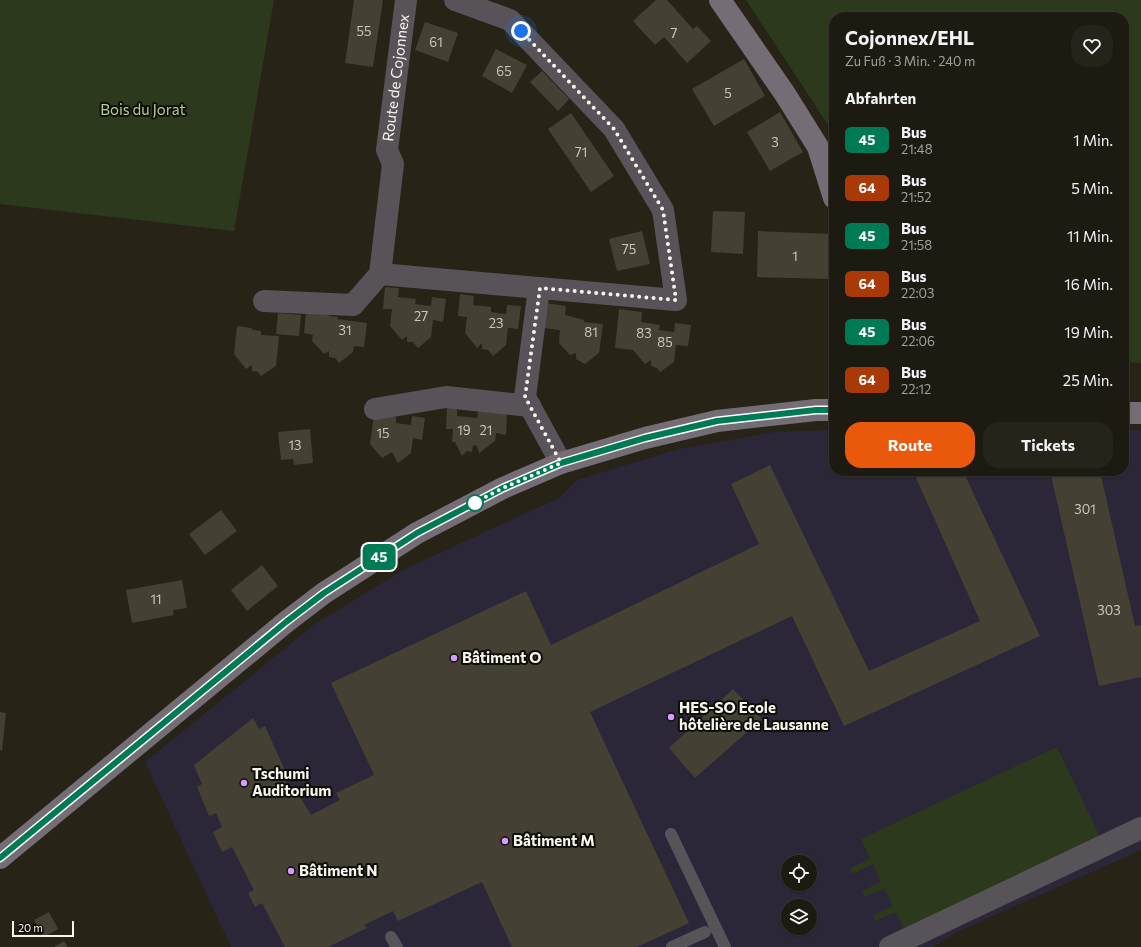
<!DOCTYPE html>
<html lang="de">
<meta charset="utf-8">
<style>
body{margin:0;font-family:Commissioner,sans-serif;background:#25231a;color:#f1f3f6;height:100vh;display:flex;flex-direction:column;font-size:15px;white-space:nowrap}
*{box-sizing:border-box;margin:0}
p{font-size:13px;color:#a0a19f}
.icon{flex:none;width:22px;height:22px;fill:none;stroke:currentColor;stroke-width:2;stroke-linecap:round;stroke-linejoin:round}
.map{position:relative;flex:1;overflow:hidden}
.sheet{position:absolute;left:829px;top:12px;width:300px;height:464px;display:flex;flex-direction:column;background:#1d1a11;border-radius:16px;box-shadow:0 1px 3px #0004,0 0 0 1px #3b3831}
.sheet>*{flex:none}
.badge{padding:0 8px;border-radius:6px;font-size:14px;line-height:26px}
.buttons{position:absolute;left:781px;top:855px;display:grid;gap:8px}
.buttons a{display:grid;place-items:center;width:36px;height:36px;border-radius:50%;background:#1d1a11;box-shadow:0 1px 3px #0004,0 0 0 1px #3b3831;font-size:20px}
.scale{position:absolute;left:12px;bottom:10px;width:62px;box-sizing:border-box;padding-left:4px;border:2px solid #f7f5ed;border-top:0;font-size:11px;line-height:14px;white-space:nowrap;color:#f7f5ed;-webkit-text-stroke:3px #0e0d08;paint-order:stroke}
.you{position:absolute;width:20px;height:20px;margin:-10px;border:3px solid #fff;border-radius:50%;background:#1a73e8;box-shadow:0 0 0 6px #1a73e833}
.map>.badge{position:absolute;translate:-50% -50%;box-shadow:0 0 0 2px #fff}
h2{padding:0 16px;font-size:15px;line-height:36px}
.round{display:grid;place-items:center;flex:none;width:42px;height:42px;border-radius:16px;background:#25231a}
.summary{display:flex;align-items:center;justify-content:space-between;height:68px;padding:0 16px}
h1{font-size:19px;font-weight:700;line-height:30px}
.cta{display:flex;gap:8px;margin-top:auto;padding:8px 16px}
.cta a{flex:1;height:46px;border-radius:16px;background:#ea580c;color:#fff;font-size:16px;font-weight:700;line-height:46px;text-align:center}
.cta a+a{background:#25231a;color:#f1f3f6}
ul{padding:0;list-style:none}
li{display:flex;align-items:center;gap:12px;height:48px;padding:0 16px}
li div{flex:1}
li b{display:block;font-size:15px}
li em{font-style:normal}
li .badge{min-width:44px;font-weight:700;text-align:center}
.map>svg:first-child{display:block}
</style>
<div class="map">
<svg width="1141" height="947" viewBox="0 0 1141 947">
<rect width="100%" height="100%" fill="#272317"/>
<path fill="#2c2738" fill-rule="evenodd" d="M834,430v41h290v-41h17v420l-184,82 -24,15h-702l-86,-185 170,-138 90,-55 154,-71 18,-18 102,-31 95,-17zM788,862h22v22h-22zM788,906h22v22h-22z"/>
<g fill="#2d391d">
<polygon points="0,0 274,0 234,231 0,204"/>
<polygon points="746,0 1141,0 1141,363 1124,362 1124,17 834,17 834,134"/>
<polygon points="1057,747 1101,839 905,930 895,912 875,921 873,915 893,906 884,888 864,897 862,891 881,882 873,864 852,874 850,869 870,858 861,839"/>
</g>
<g fill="#444033">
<polygon points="354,0 383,0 373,67 345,63"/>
<polygon points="656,0 667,0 693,29 697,26 711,41 687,63 664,37 655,45 633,21"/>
<polygon points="425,22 458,33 448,62 415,50"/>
<polygon points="496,49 527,65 512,93 482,76"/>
<polygon points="744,59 765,96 714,126 692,89"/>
<polygon points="542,71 569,99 558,111 530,82"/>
<polygon points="780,112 803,152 770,171 747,132"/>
<polygon points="571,113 614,176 591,192 548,129"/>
<polygon points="713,211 745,212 743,254 711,252"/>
<polygon points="642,231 650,264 617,271 609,239"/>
<polygon points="758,231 832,234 830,279 757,277"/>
<polygon points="385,287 399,288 398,297 416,299 415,304 431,306 432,297 446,299 443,322 433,320 431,337 418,348 413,342 407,342 407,336 402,340 390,326 392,309 383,309"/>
<polygon points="460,294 474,296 473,305 491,307 491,312 506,314 507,305 521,306 518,329 508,328 506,345 493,356 488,350 482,349 482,343 477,348 465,333 467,317 458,316"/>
<polygon points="546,303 566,306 565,315 584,320 584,322 603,324 599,353 585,364 576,359 576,353 570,355 559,343 560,330 544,328"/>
<polygon points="619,309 642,312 641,322 660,325 659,330 674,332 675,323 691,325 688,346 676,345 674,362 660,372 657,368 651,366 651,360 645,364 633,350 615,348"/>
<polygon points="306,311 328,314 329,316 338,317 337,319 367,323 364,347 354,346 353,352 339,363 335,358 329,357 329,351 324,354 312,341 313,335 304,333"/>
<polygon points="278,313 301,315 299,336 276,334"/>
<polygon points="237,326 251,328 253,330 261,331 261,335 279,336 276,366 261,376 258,372 252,371 252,365 246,369 234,354"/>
<polygon points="447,407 457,408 457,416 477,418 478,411 507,412 506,435 496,433 495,441 479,453 477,446 473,445 472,452 467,451 462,456 455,442 452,442 453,429 446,429"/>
<polygon points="374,415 396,417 396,423 411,425 412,416 425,418 422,440 413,438 411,453 398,463 392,452 382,458 370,444"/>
<polygon points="310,429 313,463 294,465 293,459 281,460 278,432"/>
<polygon points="770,465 869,671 980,621 913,471 963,471 1040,636 844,726 792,616 590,712 689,923 637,947 512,947 482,882 398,921 393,911 364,925 367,928 328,947 285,947 262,903 255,907 248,893 254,890 232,847 222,852 213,832 222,827 216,813 209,816 197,787 202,784 194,765 253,718 259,729 265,726 288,777 284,778 291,793 296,790 311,815 340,800 336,793 374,775 331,683 526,591 551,645 759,544 731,484"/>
<polygon points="1050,471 1100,471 1135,626 1141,625 1141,677 1099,686"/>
<polygon points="221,510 237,531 205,555 189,534"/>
<polygon points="262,565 278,586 247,611 231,590"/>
<polygon points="182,580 187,608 173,610 174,615 132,623 126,590"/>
<polygon points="733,689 762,719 695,778 669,748"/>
<polygon points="0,712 6,713 2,751 0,750"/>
<polygon points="49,912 58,929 44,937 34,920"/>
<polygon points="64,941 68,947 54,947"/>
</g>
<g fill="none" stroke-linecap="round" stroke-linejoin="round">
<g stroke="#585358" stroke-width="12">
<polyline points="671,834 725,947"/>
<polyline points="391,937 397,947"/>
<polyline points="672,947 705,932"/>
</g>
<g stroke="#585358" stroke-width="22">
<polyline points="380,274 676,300 663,210 614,129 510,20 455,0"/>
<polyline points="539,288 525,397 561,463"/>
<path id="s1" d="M264,301l89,4 27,-31 13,-110 -6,-14 19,-150"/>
<polyline points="375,409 446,397 530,406"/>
<polyline points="890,947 1141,828"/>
</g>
<g stroke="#756d75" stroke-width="22">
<polyline points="720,0 785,94 818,147 834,198"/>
<polyline points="1124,413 1141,413"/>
<polyline points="0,858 286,622 324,593 417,533 503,488 561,463 645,438 717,421 816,410 834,410"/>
</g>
</g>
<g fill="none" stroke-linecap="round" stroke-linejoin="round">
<g stroke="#fff" stroke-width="9">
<polyline id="line" points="0,858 286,622 324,593 417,533 503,488 561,463 645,438 717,421 816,410 834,410"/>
</g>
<use href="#line" stroke="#007a55" stroke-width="6"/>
<polyline stroke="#f7f5ed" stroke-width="4" stroke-dasharray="0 7.2" points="475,503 474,503 503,488 561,463 525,397 540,288 676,300 663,210 614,129 521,31"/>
</g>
<circle fill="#fff" stroke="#007a55" stroke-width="2" cx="475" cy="503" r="8"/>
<g fill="#d29dfd" stroke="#0e0d08" stroke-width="1.5">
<circle cx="454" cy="658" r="4"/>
<circle cx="671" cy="717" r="4"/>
<circle cx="244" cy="783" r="4"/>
<circle cx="505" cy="841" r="4"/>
<circle cx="291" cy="871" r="4"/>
</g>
<g text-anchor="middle" stroke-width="4" stroke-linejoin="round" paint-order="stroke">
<g font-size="13" fill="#cac8be">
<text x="364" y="36">55</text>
<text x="674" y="38">7</text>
<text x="436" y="47">61</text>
<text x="504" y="76">65</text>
<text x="728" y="98">5</text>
<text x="775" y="147">3</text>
<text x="581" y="157">71</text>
<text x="629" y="254">75</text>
<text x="795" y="261">1</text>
<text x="421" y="321">27</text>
<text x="496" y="328">23</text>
<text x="345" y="335">31</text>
<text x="591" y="337">81</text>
<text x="644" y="338">83</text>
<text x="665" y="347">85</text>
<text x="464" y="435">19</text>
<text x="486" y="435">21</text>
<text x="383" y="438">15</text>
<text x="295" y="450">13</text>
<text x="1085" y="514">301</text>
<text x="156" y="604">11</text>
<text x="1109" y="615">303</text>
</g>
<g font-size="15" fill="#f7f5ed" stroke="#0e0d08">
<text dy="5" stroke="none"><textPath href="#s1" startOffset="329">Route de Cojonnex</textPath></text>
</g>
<g font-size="15" fill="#b4cf95" stroke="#0e0d08">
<text x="143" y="115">Bois du Jorat</text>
</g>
<g font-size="15" font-weight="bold" fill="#f7f5ed" stroke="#0e0d08" text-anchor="start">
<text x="462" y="663">Bâtiment O</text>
<text x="679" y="713">HES-SO Ecole<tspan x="679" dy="17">hôtelière de Lausanne</tspan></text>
<text x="252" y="779">Tschumi<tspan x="252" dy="17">Auditorium</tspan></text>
<text x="513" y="846">Bâtiment M</text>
<text x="299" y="876">Bâtiment N</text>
</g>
</g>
</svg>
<div class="buttons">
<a><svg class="icon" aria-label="locate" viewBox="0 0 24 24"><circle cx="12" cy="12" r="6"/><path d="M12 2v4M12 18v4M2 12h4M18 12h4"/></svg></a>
<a><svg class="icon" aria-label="layers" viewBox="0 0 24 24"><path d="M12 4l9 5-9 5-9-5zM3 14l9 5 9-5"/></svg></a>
</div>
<div class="scale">20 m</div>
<div class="you" style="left:521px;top:31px"></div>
<b class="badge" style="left:379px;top:557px;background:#007a55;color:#fff">45</b>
<section class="sheet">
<div class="summary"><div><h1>Cojonnex/EHL</h1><p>Zu Fuß · 3 Min. · 240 m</p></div><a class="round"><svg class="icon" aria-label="heart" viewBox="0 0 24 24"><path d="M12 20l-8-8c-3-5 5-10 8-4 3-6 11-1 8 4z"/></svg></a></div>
<h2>Abfahrten</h2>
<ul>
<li><span class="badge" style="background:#007a55;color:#fff">45</span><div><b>Bus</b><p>21:48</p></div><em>1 Min.</em></li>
<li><span class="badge" style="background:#a93906;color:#fff">64</span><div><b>Bus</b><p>21:52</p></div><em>5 Min.</em></li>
<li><span class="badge" style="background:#007a55;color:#fff">45</span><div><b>Bus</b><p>21:58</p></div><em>11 Min.</em></li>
<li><span class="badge" style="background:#a93906;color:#fff">64</span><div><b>Bus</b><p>22:03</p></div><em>16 Min.</em></li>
<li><span class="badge" style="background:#007a55;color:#fff">45</span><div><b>Bus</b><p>22:06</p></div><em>19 Min.</em></li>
<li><span class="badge" style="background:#a93906;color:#fff">64</span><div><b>Bus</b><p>22:12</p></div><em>25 Min.</em></li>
</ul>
<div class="cta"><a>Route</a><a>Tickets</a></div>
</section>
</div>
